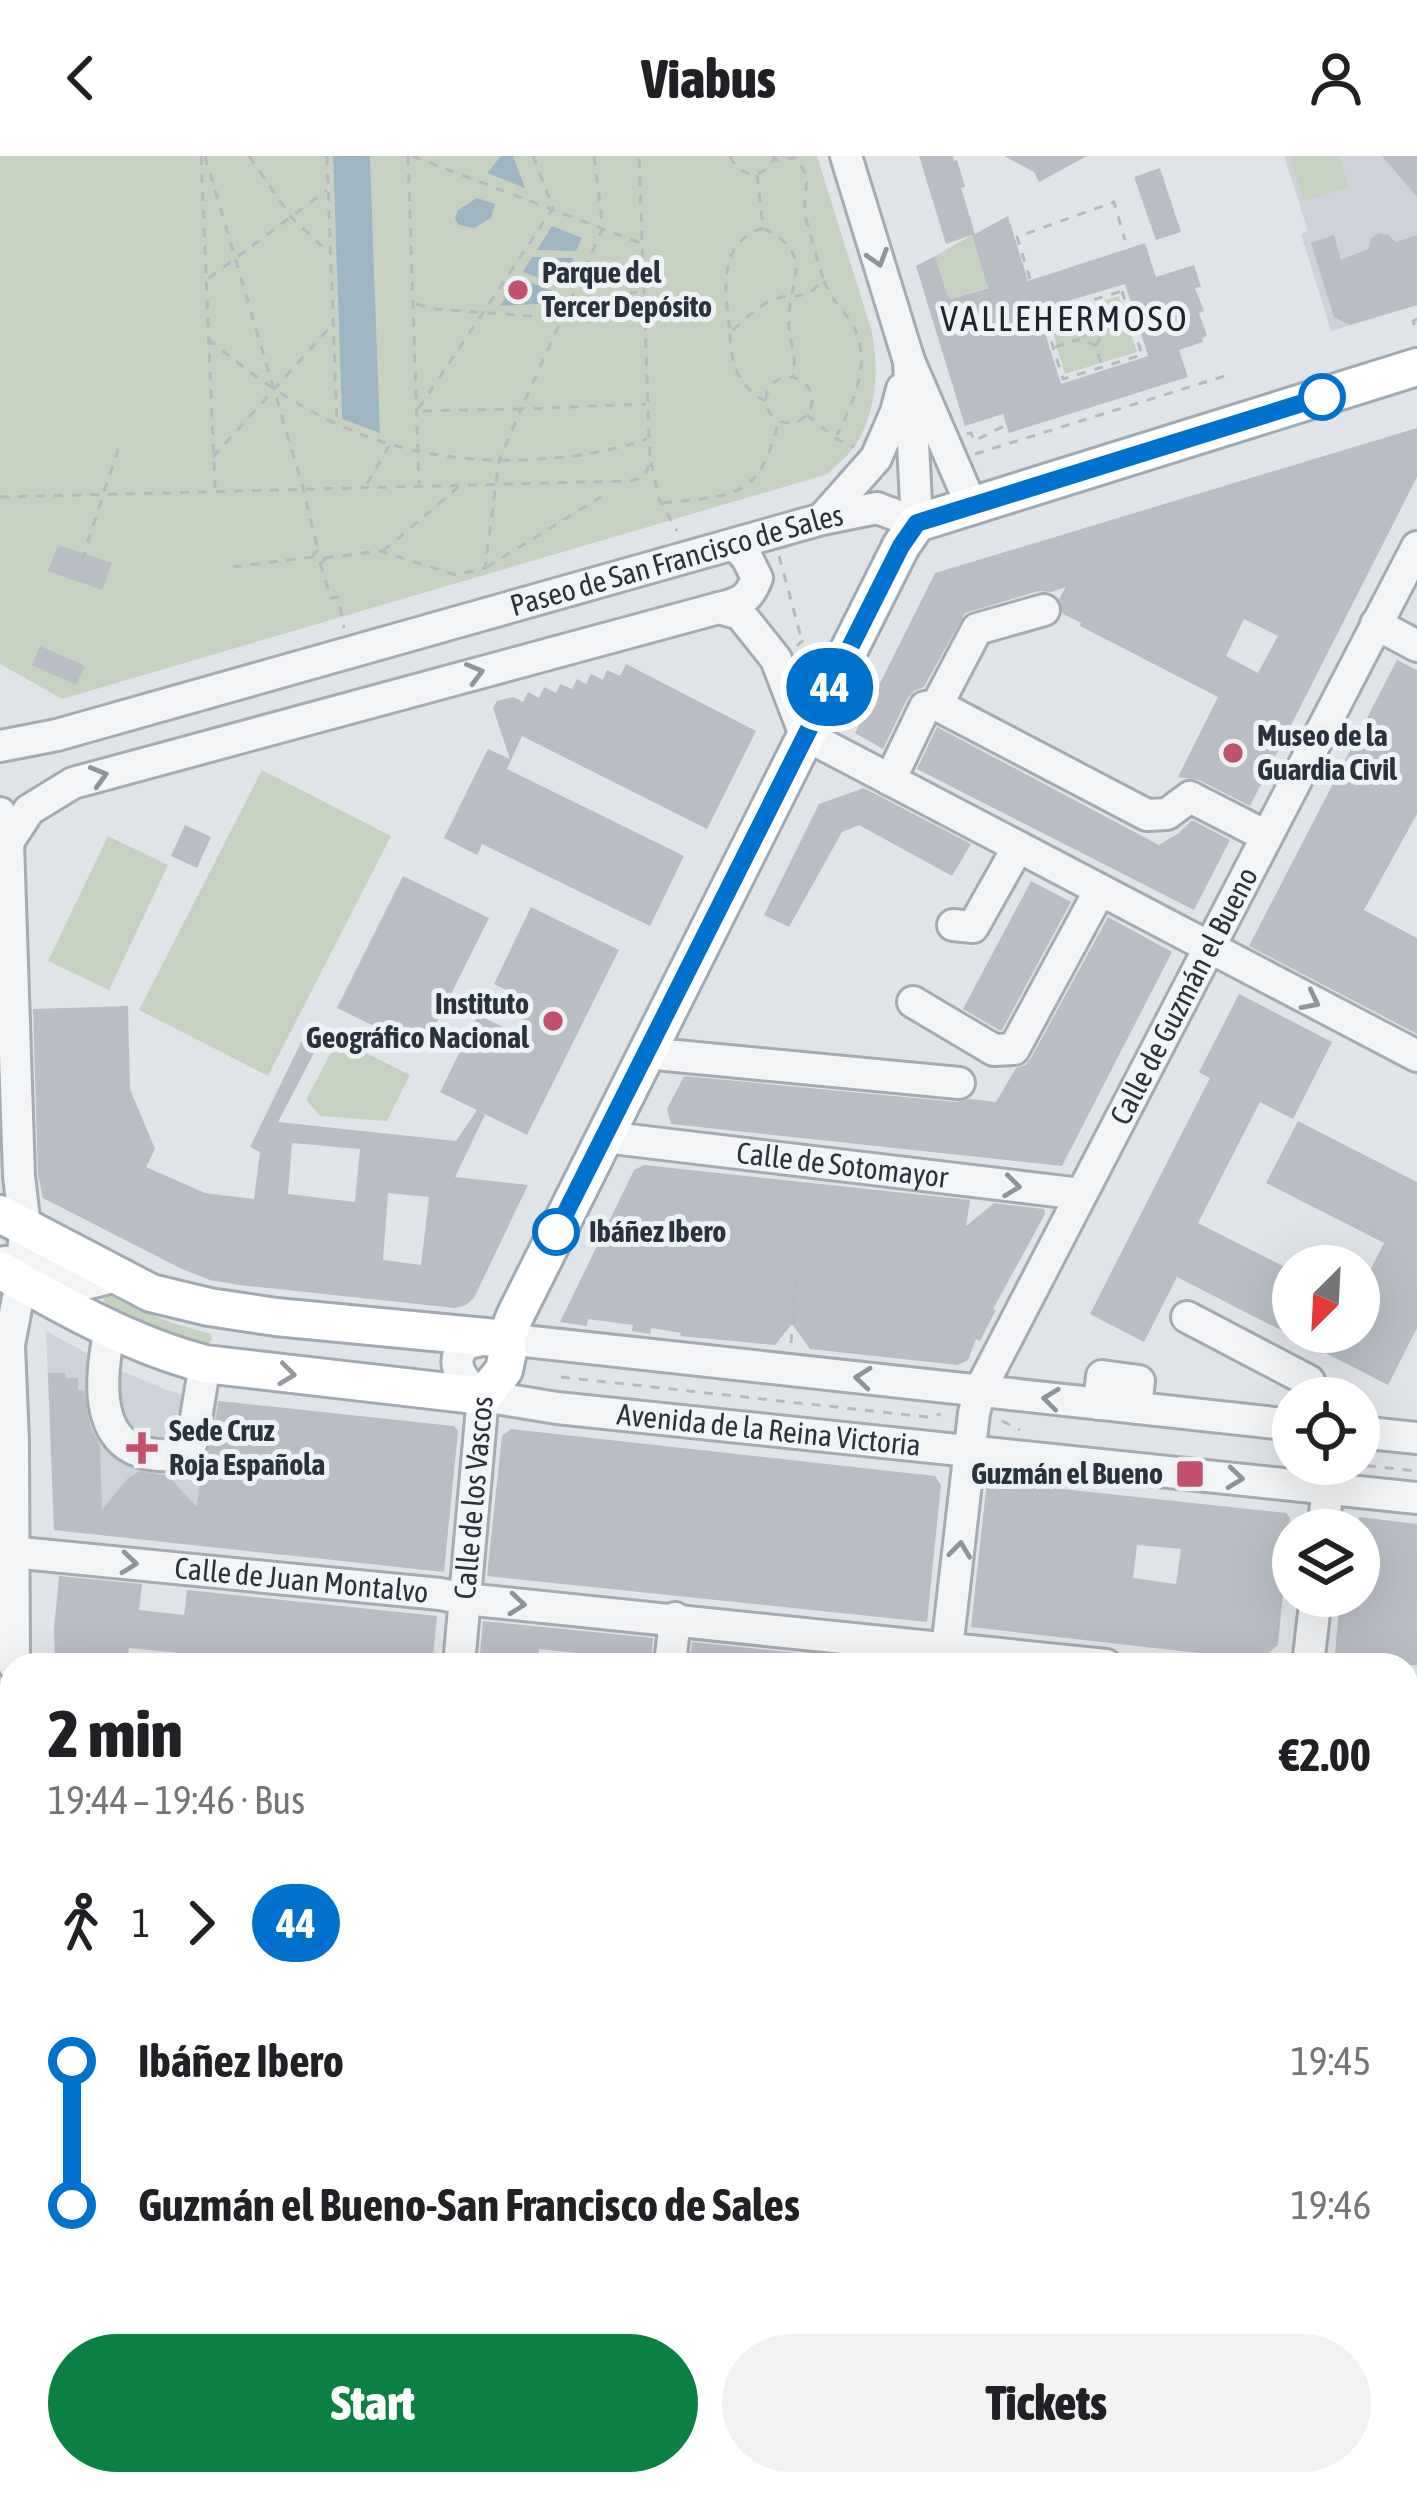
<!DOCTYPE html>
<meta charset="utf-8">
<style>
body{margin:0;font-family:"Asap Condensed",sans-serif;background:#f2f2f2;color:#202124;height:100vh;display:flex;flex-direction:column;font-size:45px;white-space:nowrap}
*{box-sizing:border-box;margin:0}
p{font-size:39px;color:#757577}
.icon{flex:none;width:66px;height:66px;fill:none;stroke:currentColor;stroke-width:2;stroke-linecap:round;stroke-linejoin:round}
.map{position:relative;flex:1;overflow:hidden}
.sheet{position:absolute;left:0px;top:1497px;width:1419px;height:843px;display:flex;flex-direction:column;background:#fff;border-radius:36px 36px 0 0;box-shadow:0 12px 48px #0002}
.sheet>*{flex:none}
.badge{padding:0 24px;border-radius:39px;font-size:42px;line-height:78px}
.needle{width:78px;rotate:204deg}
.tools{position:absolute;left:1272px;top:1089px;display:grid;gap:24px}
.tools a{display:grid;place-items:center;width:108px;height:108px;border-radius:50%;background:#fff;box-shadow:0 12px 48px #0002;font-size:60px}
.map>.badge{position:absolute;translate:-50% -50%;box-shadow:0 0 0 6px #fff}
.legs{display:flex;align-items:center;gap:18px;height:132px;padding:0 48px;font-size:39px}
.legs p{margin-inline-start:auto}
.headline{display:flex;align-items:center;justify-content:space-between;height:204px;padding:0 48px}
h1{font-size:66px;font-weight:800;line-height:90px}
.button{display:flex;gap:24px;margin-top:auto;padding:24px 48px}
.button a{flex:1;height:138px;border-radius:72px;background:#0b8043;color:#fff;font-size:48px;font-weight:800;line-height:138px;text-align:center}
.button a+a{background:#f2f2f2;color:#202124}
ul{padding:0 48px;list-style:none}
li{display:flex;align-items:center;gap:42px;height:144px;font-size:45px}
li i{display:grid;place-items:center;width:18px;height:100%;margin:0 15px;background:currentColor}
li i::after{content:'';width:30px;height:30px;margin:-15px;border:9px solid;border-radius:50%;background:#fff}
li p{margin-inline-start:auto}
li:first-child i{background:linear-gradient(#0000 50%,currentColor 0)}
li:last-child i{background:linear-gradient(currentColor 50%,#0000 0)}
header{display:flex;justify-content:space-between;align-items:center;height:156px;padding:0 48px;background:#fff;font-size:54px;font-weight:800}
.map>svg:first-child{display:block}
</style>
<header><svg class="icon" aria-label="back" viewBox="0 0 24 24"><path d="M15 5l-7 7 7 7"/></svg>Viabus<svg class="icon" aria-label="person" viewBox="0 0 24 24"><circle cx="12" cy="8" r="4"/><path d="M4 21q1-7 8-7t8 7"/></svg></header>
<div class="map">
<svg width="1417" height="2339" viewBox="0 0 1417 2339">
<rect width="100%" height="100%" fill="#e0e4e8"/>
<g fill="#ced3d9">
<polygon points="1284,0 1417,0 1417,149 1331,175 1301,78 1308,75"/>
<polygon points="46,1175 112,1211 169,1235 208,1244 295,1253 282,1399 54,1374"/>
<polygon points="1407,2165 1417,2178 1417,2339 1274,2339 1246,2328 1407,2328"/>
</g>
<g fill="#c7d1c2">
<path d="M0,0h333l9,263 38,13 -10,-276h447l55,176c7,38 5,79 -17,114 -7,10 -19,19 -27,28l-766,225 -62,-35z"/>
<polygon points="1290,0 1339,0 1349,31 1304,45"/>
<polygon points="972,79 981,106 998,128 951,143 948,141 935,100"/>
<polygon points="1119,140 1137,196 1065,218 1048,162"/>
<polygon points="262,614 391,680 268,920 139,854"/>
<polygon points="108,680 168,709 109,834 48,805"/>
<polygon points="338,883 410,919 387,965 320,960 306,944"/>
<path d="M108,1139l61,27 42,12 1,6 -4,4c-36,-5 -69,-23 -101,-38l-4,-6z"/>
<polygon points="0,1656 8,1663 8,1668 2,1674 6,1823 12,1837 12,1846 0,1846"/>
<polygon points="191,2328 498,2328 537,2339 187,2339"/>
</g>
<g fill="#9eb5c4">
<polygon points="333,0 370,0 380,277 342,263"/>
<polygon points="501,0 513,0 525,32 487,17"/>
<polygon points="477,42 495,48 491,62 474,72 459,69 455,63 458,54"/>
<polygon points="552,70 582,82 576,95 537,94"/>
<polygon points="532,101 574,102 561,130 523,116"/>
<polygon points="518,122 558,137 554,147 500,150"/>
</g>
<g fill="#b8bec4" fill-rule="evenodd">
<path d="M919,0h34l1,5 3,-1 8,27 -4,1 14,46 33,-18 20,65 117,-38 11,34 38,-12 7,22 -6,1 9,23 -5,2 8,23 -5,2 1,4 -24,8 9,27 -179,56 -6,-19 -38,12 -49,-160 19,-10 13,41 2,-1 1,3 37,-11 -16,-53 -26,9zM1125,128l23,72 -87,28 -23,-74z"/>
<polygon points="1004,0 1087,0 1039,26 1034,16"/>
<polygon points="1382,0 1417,0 1417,41"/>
<polygon points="1160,12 1181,76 1156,84 1134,21"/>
<polygon points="1378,77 1388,79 1396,86 1417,79 1417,149 1350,169 1334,161 1311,87 1334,79 1341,104 1368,93 1371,83"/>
<path d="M1417,272v49l-167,329 -51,-26 -21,-3 40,-80 -138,-71 1,-3 -18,-9 -4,-15 7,-12 -15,5 -12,-1 -74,22 -41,74 -10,4 -7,8 -24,50 -28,-16 80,-160zM1244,463l34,17 -20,37 -32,-17z"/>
<polygon points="58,389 112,407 102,434 48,415"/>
<polygon points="40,490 85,510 76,529 32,509"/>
<polygon points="1397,504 1417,514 1417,658 1364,754 1417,782 1417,878 1249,790"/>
<polygon points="626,508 756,575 707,673 522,580 507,613 684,700 650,770 482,688 477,699 444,682 488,593 510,603 493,552 497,545 513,541 523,546 528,536 539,542 544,531 556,537 560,528 572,533 577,523 586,528 591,518 603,524 607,514 620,520"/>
<polygon points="937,571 1159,689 1179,677 1192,664 1230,684 1194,754 917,613"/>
<polygon points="864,632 971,688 952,720 859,669 842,676 789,771 764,759 819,648"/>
<polygon points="185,669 211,681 197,712 171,700"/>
<polygon points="403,720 489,762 423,894 337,852"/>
<polygon points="1031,725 1071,746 1002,874 999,874 963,853"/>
<polygon points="531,751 619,794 527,979 440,936 478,859 516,877 531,846 494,828"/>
<polygon points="1108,761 1172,796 1062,1010 671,968 667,953 684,920 957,946 970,943 996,946 1016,912 1025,909 1031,902"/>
<polygon points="1239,838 1332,886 1293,963 1260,946 1198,1067 1293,1115 1293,1176 1359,1176 1359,1136 1384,1087 1266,1027 1298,965 1417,1026 1417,1172 1388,1229 1177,1121 1144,1186 1090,1158 1210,922 1199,916"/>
<path d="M128,850l2,83 25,60 -9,18 59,26 49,6 6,-47 -10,-5 61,-125 15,8 -48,92 178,19 21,-31 8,5 -30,62 73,8 -54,113 -8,7 -11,3 -216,-23 -29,-5 -30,-12 -137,-70 -5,-23 -5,-166zM292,987l68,6 -5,53 -67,-8zM388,1037l41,4 -8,68 -38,-5z"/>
<polygon points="644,1009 970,1044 966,1070 994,1047 1044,1053 1045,1058 993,1153 996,1154 980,1185 976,1183 968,1204 958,1209 810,1193 792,1168 775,1189 680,1180 681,1177 651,1172 650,1178 632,1175 633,1169 588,1163 587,1170 560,1166 634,1014"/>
<polygon points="48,1217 65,1217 66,1222 78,1222 78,1234 84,1234 90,1270 100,1289 102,1354 128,1322 140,1315 168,1320 197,1351 202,1304 211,1289 219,1245 454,1270 458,1275 444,1416 54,1374"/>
<polygon points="511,1273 935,1320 941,1329 927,1466 487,1420 502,1280"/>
<path d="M987,1325l299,32 4,5 -12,127 -18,15 -289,-33zM1137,1389l44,4 -5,35 -43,-6z"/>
<polygon points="1359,1361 1417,1368 1417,1509 1334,1509 1340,1440 1359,1440"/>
<polygon points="59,1420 142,1428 139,1454 184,1459 187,1434 437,1460 432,1509 178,1509 179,1497 129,1492 127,1509 55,1509 54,1473"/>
<polygon points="483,1465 653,1482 651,1509 614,1508 615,1501 539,1493 538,1503 514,1500 513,1509 479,1509"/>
<polygon points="692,1486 807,1498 807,1509 690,1509"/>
</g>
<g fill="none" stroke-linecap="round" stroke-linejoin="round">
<g stroke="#a6abb1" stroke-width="36">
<g id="minor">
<polyline points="846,0 909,205 972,351"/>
<polyline points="822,363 876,302 896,256 902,233"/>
<path d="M719,452c22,-5 30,-9 38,-30l-10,-20 -12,-14"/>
<polyline points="1044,454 977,473 937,549 1147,659 1167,658 1190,641 1266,680"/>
<polyline points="1376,468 1417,490"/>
<path id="s1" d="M0,590l57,-11 765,-216 55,-11 40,15 -8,-162"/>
<polyline points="890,624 925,551 937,549"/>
<polyline points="0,657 8,686 19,1020 25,1071 21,1126 9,1189 13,1285 14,1509"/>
<polyline points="8,686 29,654 73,627 719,452 740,458 776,503 805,579 1417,900"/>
<polyline points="953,769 973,771 1018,691"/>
<polyline points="913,846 994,894 1014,893 1100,734"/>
<polyline points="645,897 959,927"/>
<path id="s2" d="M604,981l477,57"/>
<path d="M5,1106c30,-2 50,9 76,23l37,-9"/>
<polyline points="1187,1161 1309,1225 1307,1242"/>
<path d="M110,1172c-9,44 -19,116 40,126 17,3 31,1 42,-12l13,-78"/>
<polyline points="506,1183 1293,1269"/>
<path d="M478,1240c-15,-16 -30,-32 -13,-52l26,-6"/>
<polyline points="1099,1248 1102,1220 1139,1225 1136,1252"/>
<polyline points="1359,1276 1417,1282"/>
<polyline points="1324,1374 1327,1333"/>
<path id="s3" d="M0,1395l440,43 25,5 641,66"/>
<path id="s4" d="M947,1493l27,-236 6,-23 437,-843"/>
<path id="s5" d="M459,1509l24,-269 74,12 860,90"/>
<polyline points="670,1509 675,1462"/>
<polyline points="1308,1509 1316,1440"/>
<polyline points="1407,1537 1417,1538"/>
<polyline points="0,1641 12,1641"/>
<polyline points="0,1956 12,1981"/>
<polyline points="0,2099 12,2090"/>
<polyline points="1407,2107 1417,2120"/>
<polyline points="46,2328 46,2339"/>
<polyline points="1085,2328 1126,2339"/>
<polyline points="166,2339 170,2328"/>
</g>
</g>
<g stroke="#a1a9b2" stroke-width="42">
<g id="major">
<polyline points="0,1058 151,1137 209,1151 276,1161 506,1183"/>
<path d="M0,1114c65,37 132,75 205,94l278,32 21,-26 4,-19 -2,-12 9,-23 386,-770 16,-23 500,-156"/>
</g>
</g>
<g stroke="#b6babe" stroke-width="3" stroke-dasharray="9 9" stroke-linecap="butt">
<polyline points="201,0 215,332"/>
<polyline points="205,0 303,332 318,394"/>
<polyline points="249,0 291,61 329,97"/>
<polyline points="327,0 337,267"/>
<polyline points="408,0 419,328"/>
<polyline points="412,0 640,87"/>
<polyline points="533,0 553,52 417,255 521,253 603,72 594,0"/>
<path d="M730,0c10,24 36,24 45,0"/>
<path d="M757,19l6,53c57,29 22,54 26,101 2,21 8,23 4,48"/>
<path d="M763,72c-48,15 -37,66 -33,105 12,-11 25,-25 40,-32 23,-11 35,4 53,-22l-19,-67 3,-35 -10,-19 -23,2"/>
<polyline points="209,122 327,34"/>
<polyline points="1030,123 1017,81 1114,46 1125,84"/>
<path d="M824,125c8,20 16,25 27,41 23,38 3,78 -14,113"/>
<polygon points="1122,135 1142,199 1063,223 1043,159"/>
<polyline points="416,148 435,153 530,160 562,158 642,134"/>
<polyline points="1083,149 1089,168"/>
<polyline points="1417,163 1413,165 1417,177"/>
<polyline points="1105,175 1130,167"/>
<path d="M730,178c1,30 7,51 35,67"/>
<path d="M208,183c102,85 196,129 331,120 38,-2 72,-8 108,-20"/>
<polyline points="1096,190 1082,183 1089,168 1103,176 1096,190 1101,207"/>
<polyline points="1055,191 1080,183"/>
<circle cx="789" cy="244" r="23"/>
<polyline points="807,259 835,282 854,291"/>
<polyline points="967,278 971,277 974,285 1006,269"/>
<polyline points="975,298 1231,218"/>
<polyline points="213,301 331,170"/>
<polyline points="651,306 659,343 677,375"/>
<polyline points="367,328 389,290"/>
<path d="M0,341l629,-16c12,-1 19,-8 21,-20l-11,-305"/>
<path d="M663,347c73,-8 96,-3 116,-83"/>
<circle cx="319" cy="401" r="6"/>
<polyline points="383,395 462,328"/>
<polyline points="779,400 802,485"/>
<polyline points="325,402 380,395 456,419 485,412 499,305 521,253 646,248"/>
<polyline points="82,404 121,284"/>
<polyline points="320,407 331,442 338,441 344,472"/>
<polyline points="233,411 312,401"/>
<polyline points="487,411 601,341"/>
<polyline points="797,490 802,485 820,494"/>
<polyline points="791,1187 797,1115"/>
<polyline points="561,1221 927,1261 941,1258"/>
<polyline points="1002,1265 1020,1274"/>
<polyline points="1349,1308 1417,1315"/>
<polyline points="745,2339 746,2328"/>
</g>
<use href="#minor" stroke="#f2f4f6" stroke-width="30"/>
<use href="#major" stroke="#fff" stroke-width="36"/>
</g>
<defs><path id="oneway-chevron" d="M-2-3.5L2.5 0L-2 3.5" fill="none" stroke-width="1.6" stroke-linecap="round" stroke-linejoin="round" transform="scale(3)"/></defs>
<g stroke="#8e949a">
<use href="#oneway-chevron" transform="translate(878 102) rotate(73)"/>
<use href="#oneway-chevron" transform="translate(475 517) rotate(-15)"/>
<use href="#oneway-chevron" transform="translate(99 620) rotate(-16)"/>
<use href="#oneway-chevron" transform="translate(1311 845) rotate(27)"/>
<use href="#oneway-chevron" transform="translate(1012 1030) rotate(7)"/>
<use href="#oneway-chevron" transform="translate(863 1222) rotate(-174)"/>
<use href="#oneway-chevron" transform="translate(1051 1243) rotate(-173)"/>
<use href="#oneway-chevron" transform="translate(1235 1322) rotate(6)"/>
<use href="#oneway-chevron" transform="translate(960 1394) rotate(-83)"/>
<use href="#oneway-chevron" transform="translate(129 1407) rotate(6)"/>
<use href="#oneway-chevron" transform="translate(517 1448) rotate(6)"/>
</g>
<use stroke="#94999e" href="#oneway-chevron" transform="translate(287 1218) rotate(7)"/>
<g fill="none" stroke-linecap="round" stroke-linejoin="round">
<g stroke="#fff" stroke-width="27">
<polyline id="line-1" points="556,1076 901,390 917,367 1322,241"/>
</g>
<use href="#line-1" stroke="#0072ce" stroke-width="18"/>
</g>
<g fill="#c1516d" stroke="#eff2f5" stroke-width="4.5">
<circle cx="518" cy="134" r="12"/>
<circle cx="1233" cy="597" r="12"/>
<circle cx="553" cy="865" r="12"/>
<path d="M136 1274h12v12h12v12h-12v12h-12v-12h-12v-12h12z"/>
<rect x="1175" y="1303" width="30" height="30" rx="6"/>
</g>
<g fill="#fff" stroke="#0072ce" stroke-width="6">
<circle cx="1322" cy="241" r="21"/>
<circle cx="556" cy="1076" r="21"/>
</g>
<g text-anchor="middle" stroke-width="10" stroke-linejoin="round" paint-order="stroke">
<g font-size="30" font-weight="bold" fill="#2a333d" stroke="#eff2f5" text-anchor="start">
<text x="542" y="127">Parque del<tspan x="542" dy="34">Tercer Depósito</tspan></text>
<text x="1257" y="590">Museo de la<tspan x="1257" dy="34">Guardia Civil</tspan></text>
<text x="529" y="858" text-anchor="end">Instituto<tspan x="529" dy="34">Geográfico Nacional</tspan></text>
<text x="169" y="1285">Sede Cruz<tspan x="169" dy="34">Roja Española</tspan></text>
<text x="1163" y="1328" text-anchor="end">Guzmán el Bueno</text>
</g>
<g font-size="30" fill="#2a333d" stroke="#eff2f5">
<text dy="10" stroke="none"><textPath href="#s1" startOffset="702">Paseo de San Francisco de Sales</textPath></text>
<text dy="10" stroke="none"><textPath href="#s4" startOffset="705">Calle de Guzmán el Bueno</textPath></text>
<text dy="10" stroke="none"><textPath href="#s2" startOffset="240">Calle de Sotomayor</textPath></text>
<text dy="10" stroke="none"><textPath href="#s5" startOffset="558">Avenida de la Reina Victoria</textPath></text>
<text dy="10" stroke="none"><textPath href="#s5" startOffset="168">Calle de los Vascos</textPath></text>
<text dy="10" stroke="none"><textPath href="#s3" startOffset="303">Calle de Juan Montalvo</textPath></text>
</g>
<g font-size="30" font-weight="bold" fill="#2a333d" stroke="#eff2f5" text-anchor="start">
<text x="589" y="1086">Ibáñez Ibero</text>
</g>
<g font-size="36" letter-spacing="3" fill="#1c242e" stroke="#eff2f5">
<text x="1065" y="175">VALLEHERMOSO</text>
</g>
</g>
</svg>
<div class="tools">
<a><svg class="needle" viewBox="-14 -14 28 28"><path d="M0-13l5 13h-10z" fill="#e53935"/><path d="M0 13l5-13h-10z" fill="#757577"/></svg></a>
<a><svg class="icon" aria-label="locate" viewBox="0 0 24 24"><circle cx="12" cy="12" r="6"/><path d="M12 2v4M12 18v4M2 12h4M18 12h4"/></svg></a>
<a><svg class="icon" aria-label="layers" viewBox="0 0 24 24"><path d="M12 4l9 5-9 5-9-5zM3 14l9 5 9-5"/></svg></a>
</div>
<b class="badge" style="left:830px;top:531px;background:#0072ce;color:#fff">44</b>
<section class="sheet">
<div class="headline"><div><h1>2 min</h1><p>19:44 – 19:46 · Bus</p></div><b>€2.00</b></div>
<div class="legs"><svg class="icon" aria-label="walk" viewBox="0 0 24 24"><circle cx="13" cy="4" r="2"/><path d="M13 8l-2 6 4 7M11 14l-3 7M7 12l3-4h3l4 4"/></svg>1<svg class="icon" aria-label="forward" viewBox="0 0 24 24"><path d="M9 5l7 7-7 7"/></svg><b class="badge" style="background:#0072ce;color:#fff">44</b></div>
<ul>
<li><i style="color:#0072ce"></i><b>Ibáñez Ibero</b><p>19:45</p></li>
<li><i style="color:#0072ce"></i><b>Guzmán el Bueno-San Francisco de Sales</b><p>19:46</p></li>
</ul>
<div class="button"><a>Start</a><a>Tickets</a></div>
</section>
</div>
